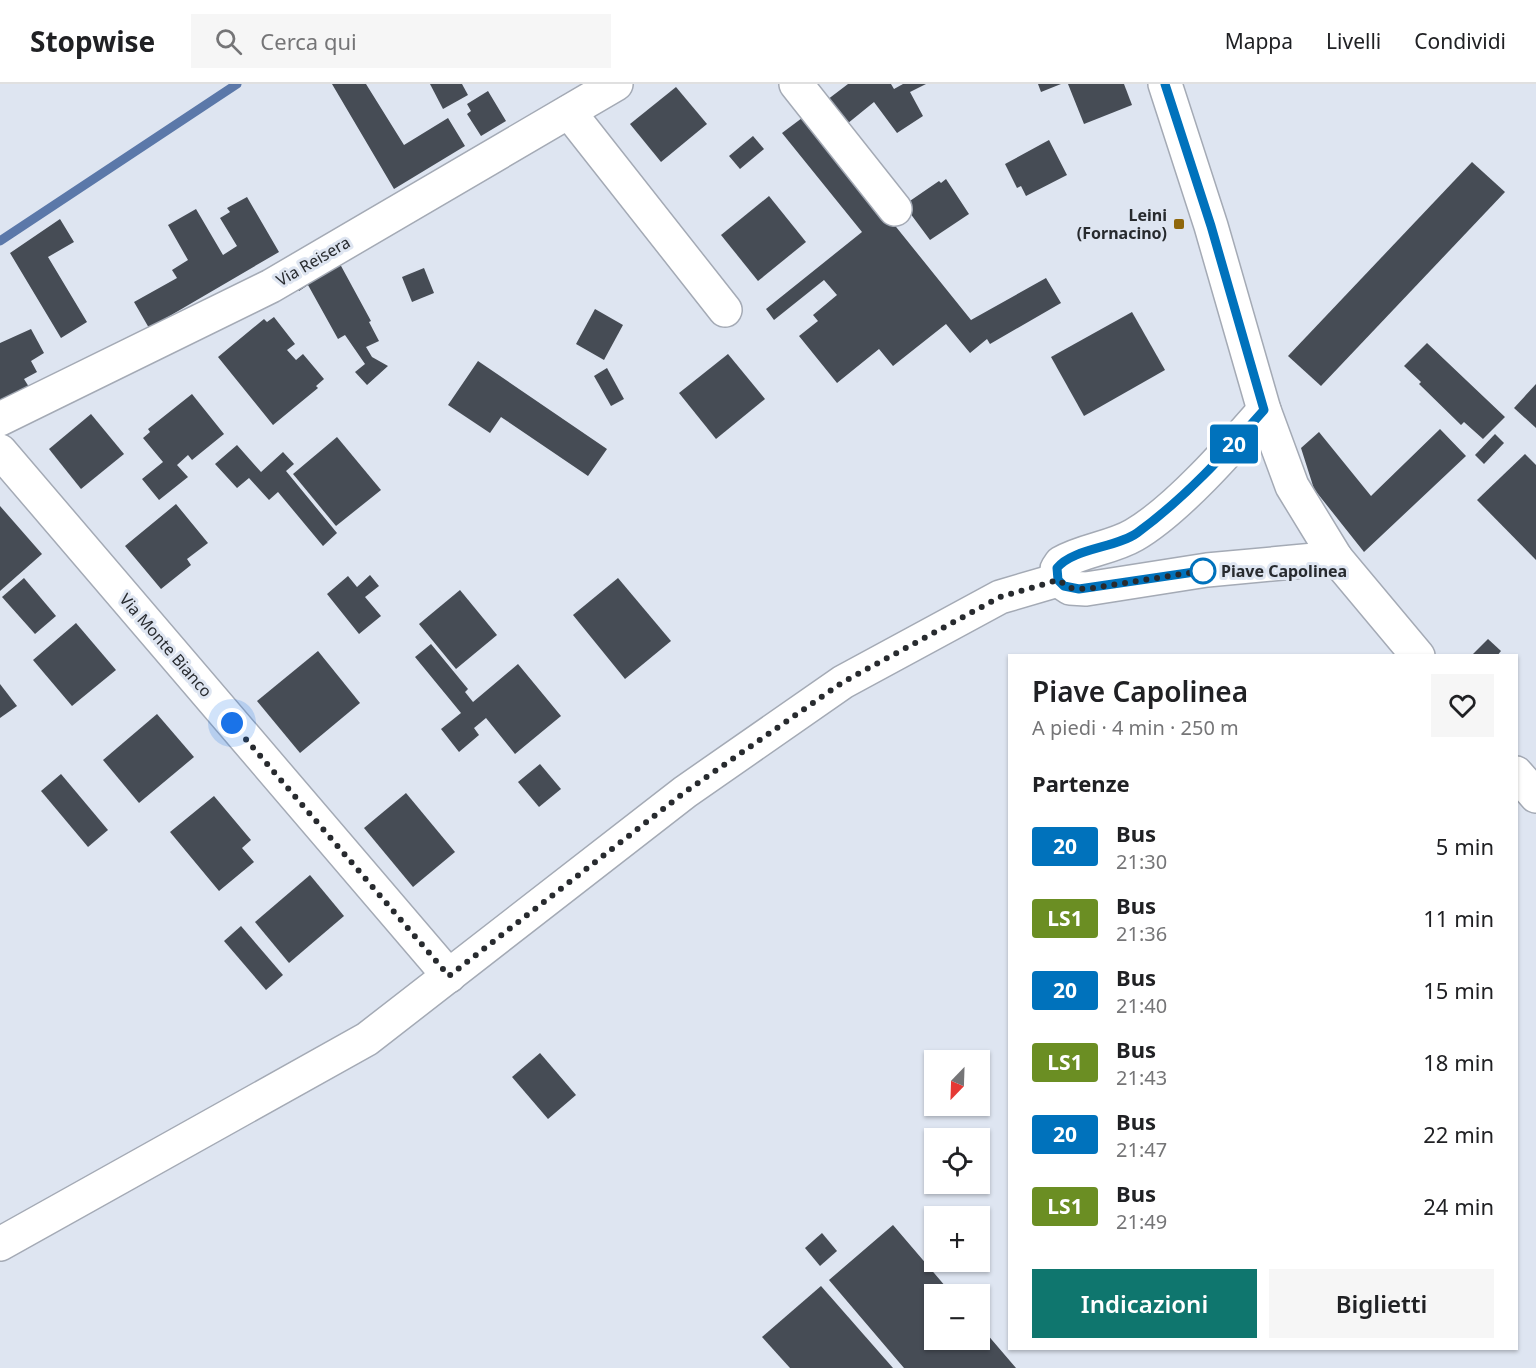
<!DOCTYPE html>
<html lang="it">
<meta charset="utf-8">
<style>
body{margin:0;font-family:"Noto Sans",sans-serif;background:#f6f6f6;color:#202124;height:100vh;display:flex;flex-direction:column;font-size:22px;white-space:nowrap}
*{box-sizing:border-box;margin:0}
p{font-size:20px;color:#757577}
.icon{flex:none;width:33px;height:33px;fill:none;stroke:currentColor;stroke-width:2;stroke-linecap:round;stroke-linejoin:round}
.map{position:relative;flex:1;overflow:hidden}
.details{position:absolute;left:1008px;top:570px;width:510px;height:696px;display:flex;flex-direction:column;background:#fff;border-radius:0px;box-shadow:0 2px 4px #0004}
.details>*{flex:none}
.badge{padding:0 12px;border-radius:4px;font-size:21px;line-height:39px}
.needle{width:39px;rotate:203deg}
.fabs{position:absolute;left:924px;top:966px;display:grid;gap:12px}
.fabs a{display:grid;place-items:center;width:66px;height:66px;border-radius:0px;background:#fff;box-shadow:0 2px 4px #0004;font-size:30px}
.you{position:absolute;width:30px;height:30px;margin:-15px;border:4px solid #fff;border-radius:50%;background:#1a73e8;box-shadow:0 0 0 9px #1a73e833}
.map>.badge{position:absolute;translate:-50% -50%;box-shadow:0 0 0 3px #fff}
h2{padding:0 24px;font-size:22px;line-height:54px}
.round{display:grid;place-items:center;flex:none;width:63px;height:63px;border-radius:0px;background:#f6f6f6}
.overview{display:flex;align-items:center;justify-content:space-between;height:102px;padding:0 24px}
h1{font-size:28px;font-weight:600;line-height:45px}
.button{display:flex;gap:12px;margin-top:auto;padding:12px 24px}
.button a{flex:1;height:69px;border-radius:0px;background:#0f766e;color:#fff;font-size:24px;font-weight:600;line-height:69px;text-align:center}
.button a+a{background:#f6f6f6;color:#202124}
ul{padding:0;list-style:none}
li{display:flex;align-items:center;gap:18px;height:72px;padding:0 24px}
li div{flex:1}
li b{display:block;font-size:22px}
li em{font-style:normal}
li .badge{min-width:66px;font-weight:700;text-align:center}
header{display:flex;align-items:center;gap:36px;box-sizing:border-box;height:84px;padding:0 30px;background:#fff;border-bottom:2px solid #e0e0e0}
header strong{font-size:28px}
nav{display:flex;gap:33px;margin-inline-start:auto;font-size:21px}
.search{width:420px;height:54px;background:#f6f6f6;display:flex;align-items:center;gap:15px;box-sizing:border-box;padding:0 21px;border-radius:0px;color:#757577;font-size:22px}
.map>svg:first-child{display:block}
</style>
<header>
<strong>Stopwise</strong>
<div class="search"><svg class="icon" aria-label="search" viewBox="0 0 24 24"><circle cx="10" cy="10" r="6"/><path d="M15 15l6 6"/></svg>Cerca qui</div>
<nav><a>Mappa</a><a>Livelli</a><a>Condividi</a></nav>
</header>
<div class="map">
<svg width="1536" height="1284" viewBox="0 0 1536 1284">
<rect width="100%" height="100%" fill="#dee5f1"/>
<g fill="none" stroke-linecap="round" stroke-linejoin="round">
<polyline stroke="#5b78a9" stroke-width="9" points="0,157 237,0"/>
</g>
<g fill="#464c55">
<polygon points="332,0 366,0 404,61 448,34 465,62 394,105"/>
<polygon points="430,0 462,0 468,11 443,25"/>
<polygon points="848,0 891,0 894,5 903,0 926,0 910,8 923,32 897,49 874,18 842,44 823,19"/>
<polygon points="1038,0 1061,0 1041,8"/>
<polygon points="1068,0 1124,0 1132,21 1084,40"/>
<polygon points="676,3 707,40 661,78 630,40"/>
<polygon points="488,7 506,37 481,52 467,30 471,27 467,20"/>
<polygon points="806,31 971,236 1046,194 1061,219 990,260 987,255 970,269 946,240 893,282 879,265 837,299 799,252 818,237 813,231 837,211 824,196 774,236 766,225 862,148 782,49"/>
<polygon points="753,52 764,65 740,85 729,72"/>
<polygon points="1049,56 1067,91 1026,112 1021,102 1017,104 1005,80"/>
<polygon points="1472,78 1505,108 1321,302 1288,272"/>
<polygon points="946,95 969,130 930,156 904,121 939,97 941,99"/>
<polygon points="769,112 806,158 758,197 721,151"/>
<polygon points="247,113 279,168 149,244 134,218 177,194 172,186 188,176 168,141 196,125 223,171 237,162 220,134 230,128 227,124"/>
<polygon points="60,135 74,158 48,173 87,238 61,254 10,169"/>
<polygon points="334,169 371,237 369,238 379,257 366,263 372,273 388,282 367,301 355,288 365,280 345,251 338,255 308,201 299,207 291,192"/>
<polygon points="424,184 434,209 412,218 402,193"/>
<polygon points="595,225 623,241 604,276 576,260"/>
<polygon points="1132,228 1165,286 1084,332 1051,273"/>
<polygon points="274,233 295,260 287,266 296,276 303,270 324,295 316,302 318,304 273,341 218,273 264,235 267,238"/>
<polygon points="31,245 44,269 31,277 37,288 24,295 29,303 0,320 0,259"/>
<polygon points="1427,259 1505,333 1483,355 1464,338 1461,341 1419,300 1421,298 1404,282"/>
<polygon points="728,270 765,315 716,355 679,309"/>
<polygon points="478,277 607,365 588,392 501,333 490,349 448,321"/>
<polygon points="607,284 624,315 611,322 594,292"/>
<polygon points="1536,300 1536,344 1514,324"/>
<polygon points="192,310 224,350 192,376 188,371 177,381 188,393 159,416 142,395 163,378 143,354 150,348 148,345"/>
<polygon points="91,330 124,370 81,405 49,365"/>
<polygon points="1440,345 1466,372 1364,468 1314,405 1301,364 1319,348 1371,412"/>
<polygon points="1495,350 1504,359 1484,380 1475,371"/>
<polygon points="337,353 381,406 336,442 293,390"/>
<polygon points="237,361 261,388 283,368 294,380 286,387 337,449 323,462 278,408 269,416 249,394 237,404 215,380"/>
<polygon points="1525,370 1536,381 1536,476 1477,416"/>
<polygon points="176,420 208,459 187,475 191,481 161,505 125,462"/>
<polygon points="0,422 42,470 0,507"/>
<polygon points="370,491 379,502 365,513 381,532 359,550 327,510 348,492 357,503"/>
<polygon points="24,494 56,532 35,550 2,513"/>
<polygon points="618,494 671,557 625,595 573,531"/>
<polygon points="460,506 497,551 456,585 419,540"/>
<polygon points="76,539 116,586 72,622 33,576"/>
<polygon points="1488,555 1501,567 1497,572 1471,572"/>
<polygon points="431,560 468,605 465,608 473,618 518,580 561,632 515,670 486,634 474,644 479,651 459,668 441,645 461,629 415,573"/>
<polygon points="318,567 360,619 300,669 257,617"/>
<polygon points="0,600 17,622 0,634"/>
<polygon points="157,630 194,673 139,719 103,676"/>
<polygon points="540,680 561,705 539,723 518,698"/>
<polygon points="61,690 108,746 88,763 41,707"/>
<polygon points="406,709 455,768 413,803 364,744"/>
<polygon points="214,712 251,756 242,764 254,778 219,807 170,748"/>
<polygon points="310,791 344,832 289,879 255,838"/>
<polygon points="241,842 283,891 266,906 224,857"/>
<polygon points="540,969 576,1011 548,1035 512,993"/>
<polygon points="893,1141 952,1210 934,1210 934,1256 980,1256 980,1242 1016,1284 904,1284 829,1196"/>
<polygon points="822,1149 837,1167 820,1182 805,1164"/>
<polygon points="821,1202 893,1284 790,1284 762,1253"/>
</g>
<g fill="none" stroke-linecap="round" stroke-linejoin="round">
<g stroke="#a4aab5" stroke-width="36">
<g id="minor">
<polyline points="796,0 895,125"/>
<polyline points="569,28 725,226"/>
<path d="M1264,326c-33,38 -87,100 -130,125 -22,13 -51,15 -73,28l-4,6 1,11 12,8 16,1 121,-19 129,-12"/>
<polyline points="0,335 271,202 616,0"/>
<polyline points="0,367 449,892"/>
<polyline points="0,1160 367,955 685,708 843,598 1000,513 1058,496"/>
</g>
</g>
<g stroke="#a4aab5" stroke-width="36">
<g id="tertiary">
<polyline points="1165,0 1211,142 1264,326 1292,402 1336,474 1418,572"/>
<polyline points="1516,689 1536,712"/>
</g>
</g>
<use href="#minor" stroke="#fff" stroke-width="33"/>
<use href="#tertiary" stroke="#fff" stroke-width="33"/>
</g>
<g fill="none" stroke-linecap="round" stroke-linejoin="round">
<g stroke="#fff" stroke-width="14">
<path id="line" d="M1165,0l46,142 53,184c-39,44 -79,88 -127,123 -21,15 -64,15 -80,35l1,12 6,6 15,3 129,-19"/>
</g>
<use href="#line" stroke="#0072bc" stroke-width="9"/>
<polyline stroke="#272a2e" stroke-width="6" stroke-dasharray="0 10.8" points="232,639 449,892 685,708 843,598 1000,513 1058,496 1070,504 1086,505 1208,486 1203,487"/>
</g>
<rect fill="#8f670c" stroke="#dee5f1" stroke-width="2" x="1173" y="134" width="12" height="12" rx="3"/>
<circle fill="#fff" stroke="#0072bc" stroke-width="3" cx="1203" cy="487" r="12"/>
<g text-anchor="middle" stroke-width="6" stroke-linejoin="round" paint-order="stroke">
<g font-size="16" font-weight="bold" fill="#272a2e" stroke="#dee5f1" text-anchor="end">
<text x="1167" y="137">Leini<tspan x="1167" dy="18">(Fornacino)</tspan></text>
</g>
<g font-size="16" fill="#272a2e" stroke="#dee5f1">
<text transform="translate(313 177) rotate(-30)" y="6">Via Reisera</text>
<text transform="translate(166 561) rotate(49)" y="6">Via Monte Bianco</text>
</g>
<g font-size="16" font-weight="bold" fill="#272a2e" stroke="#dee5f1" text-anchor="start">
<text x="1221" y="493">Piave Capolinea</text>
</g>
</g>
</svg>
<div class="fabs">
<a><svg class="needle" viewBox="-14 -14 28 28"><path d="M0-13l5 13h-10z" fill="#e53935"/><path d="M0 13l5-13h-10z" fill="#757577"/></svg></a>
<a><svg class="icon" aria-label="locate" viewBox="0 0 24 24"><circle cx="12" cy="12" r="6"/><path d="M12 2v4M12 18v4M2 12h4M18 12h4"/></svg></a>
<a>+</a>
<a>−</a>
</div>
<div class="you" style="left:232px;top:639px"></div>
<b class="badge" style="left:1234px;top:360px;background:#0072bc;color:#fff">20</b>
<section class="details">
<div class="overview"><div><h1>Piave Capolinea</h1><p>A piedi · 4 min · 250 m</p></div><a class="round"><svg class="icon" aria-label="heart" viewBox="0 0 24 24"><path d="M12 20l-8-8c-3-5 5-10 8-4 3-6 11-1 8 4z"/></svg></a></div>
<h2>Partenze</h2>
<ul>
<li><span class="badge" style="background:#0072bc;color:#fff">20</span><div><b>Bus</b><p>21:30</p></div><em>5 min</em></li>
<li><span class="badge" style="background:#6b8e23;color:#fff">LS1</span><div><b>Bus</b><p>21:36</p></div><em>11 min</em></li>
<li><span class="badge" style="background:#0072bc;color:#fff">20</span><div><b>Bus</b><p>21:40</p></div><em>15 min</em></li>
<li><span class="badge" style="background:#6b8e23;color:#fff">LS1</span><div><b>Bus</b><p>21:43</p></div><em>18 min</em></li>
<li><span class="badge" style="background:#0072bc;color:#fff">20</span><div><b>Bus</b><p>21:47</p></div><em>22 min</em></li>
<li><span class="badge" style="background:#6b8e23;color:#fff">LS1</span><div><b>Bus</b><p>21:49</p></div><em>24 min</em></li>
</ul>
<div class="button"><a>Indicazioni</a><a>Biglietti</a></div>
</section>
</div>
